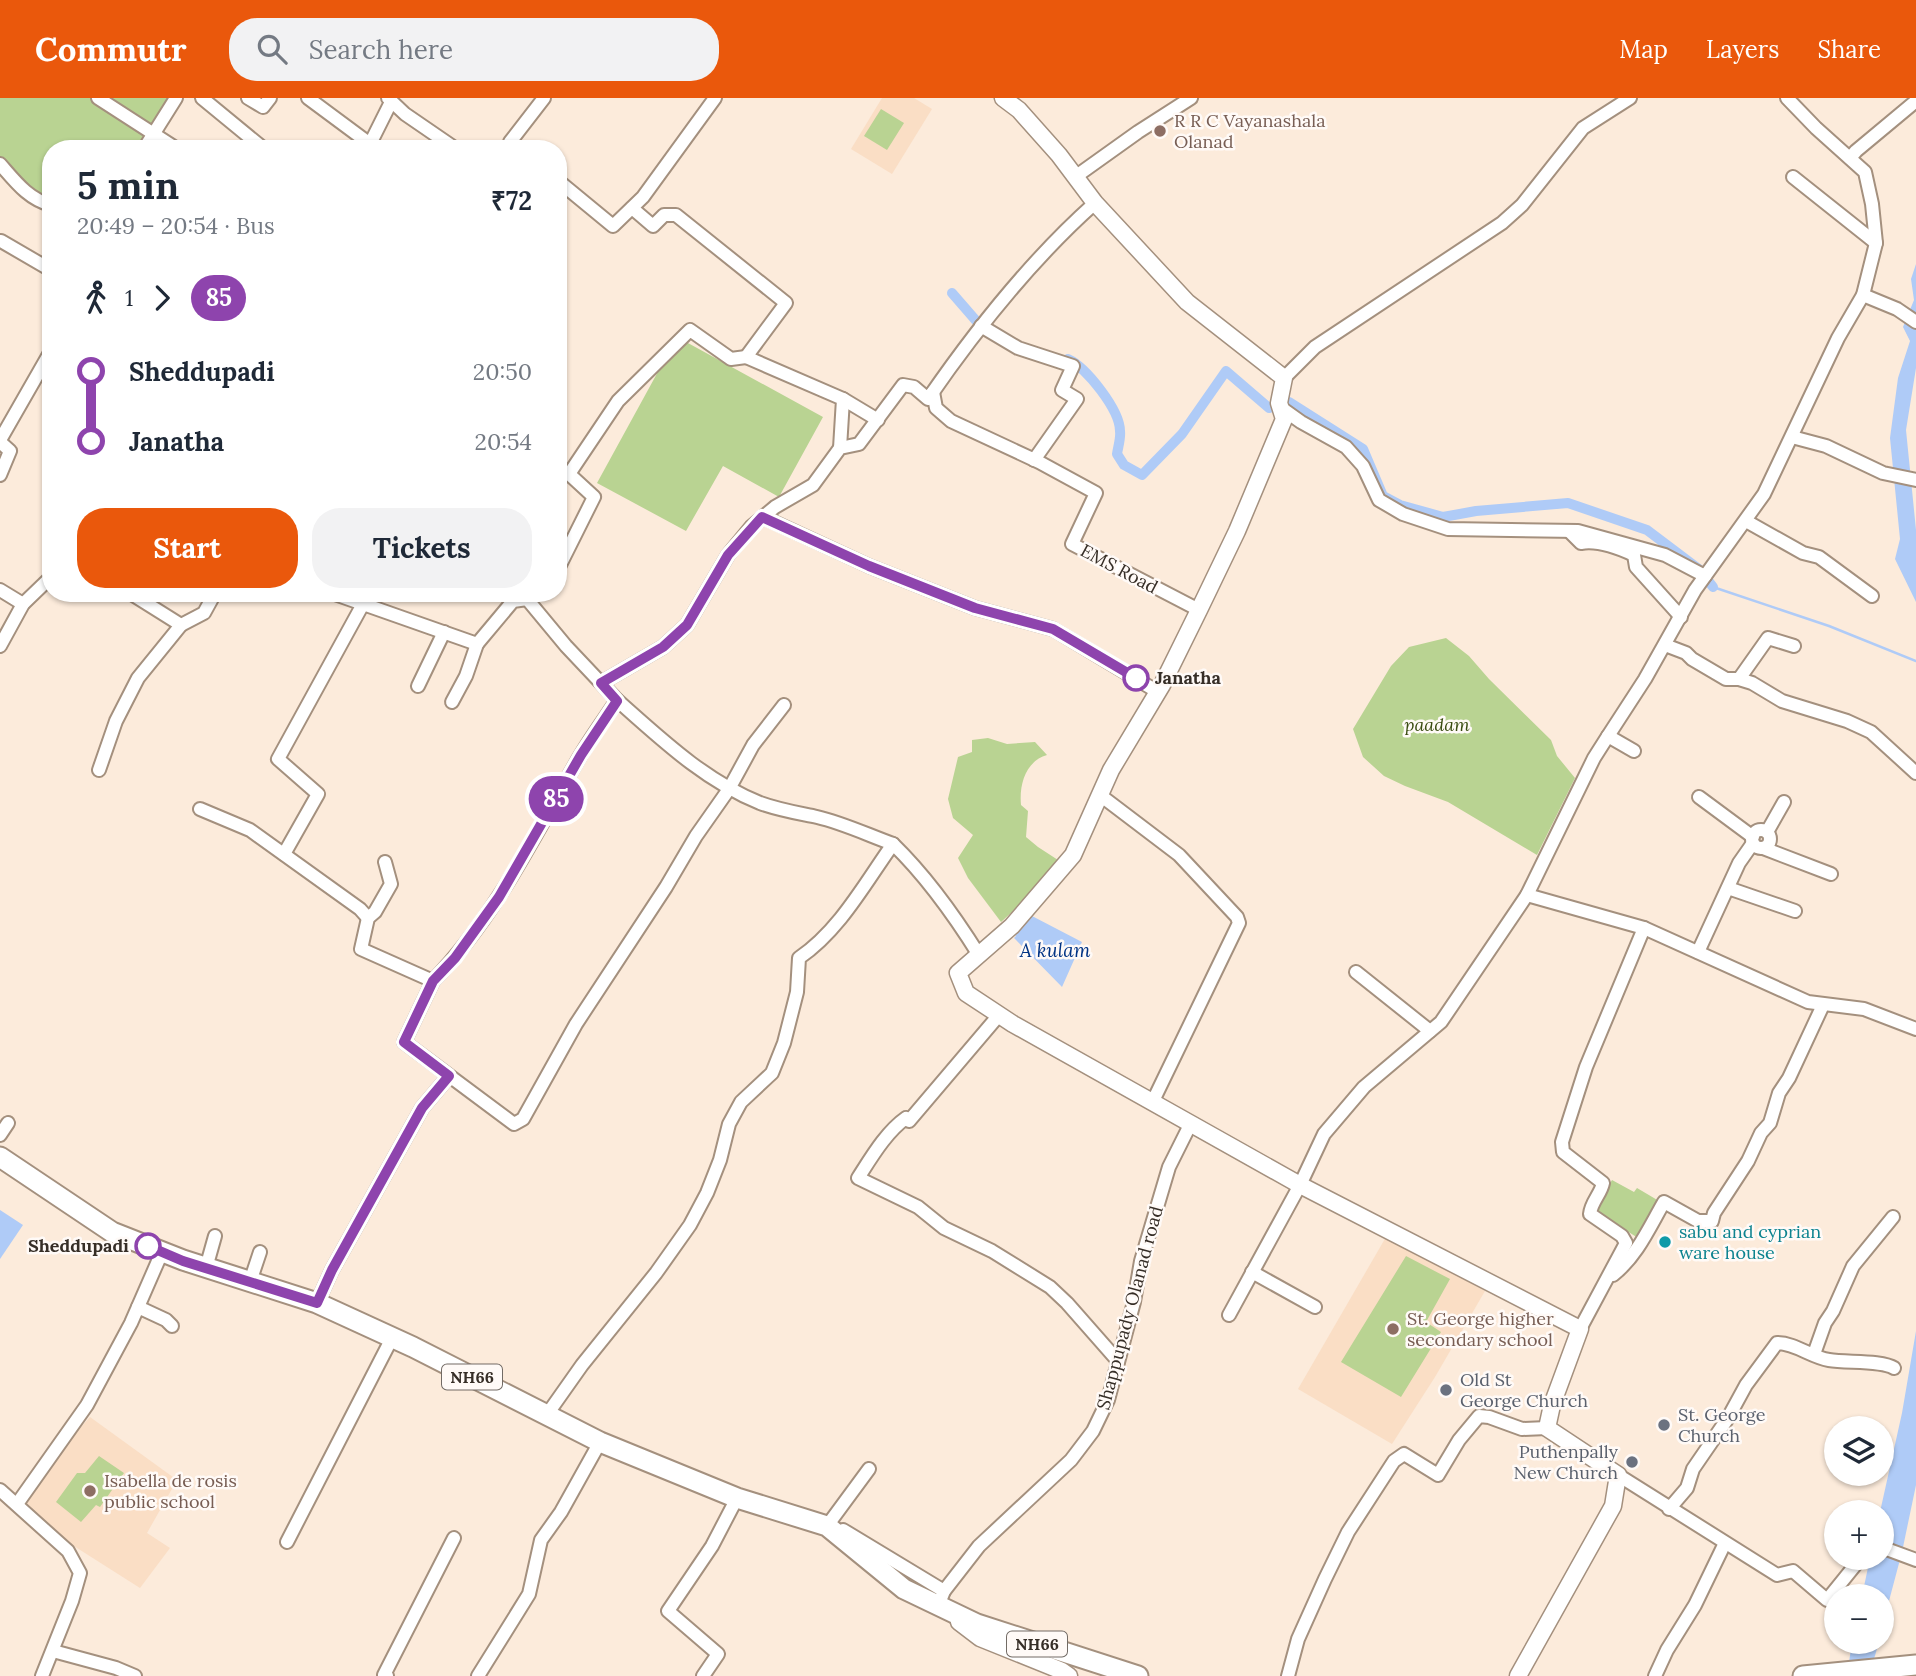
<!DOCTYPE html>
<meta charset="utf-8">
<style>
body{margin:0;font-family:Lora,serif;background:#f2f2f3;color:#1f2937;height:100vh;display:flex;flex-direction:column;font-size:26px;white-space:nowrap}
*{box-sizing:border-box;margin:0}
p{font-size:23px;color:#747a83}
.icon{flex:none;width:38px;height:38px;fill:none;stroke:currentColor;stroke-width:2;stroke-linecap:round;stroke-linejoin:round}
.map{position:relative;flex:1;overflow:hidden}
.drawer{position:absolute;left:42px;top:42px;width:525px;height:462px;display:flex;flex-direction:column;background:#fff;border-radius:28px;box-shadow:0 2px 5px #0004}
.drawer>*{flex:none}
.badge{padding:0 14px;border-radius:23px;font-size:24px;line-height:46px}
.tools{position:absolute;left:1824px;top:1318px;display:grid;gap:14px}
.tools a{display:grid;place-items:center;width:70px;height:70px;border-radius:50%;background:#fff;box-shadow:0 2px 5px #0004;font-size:35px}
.map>.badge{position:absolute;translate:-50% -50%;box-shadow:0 0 0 4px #fff}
.legs{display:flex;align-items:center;gap:10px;height:77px;padding:0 35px;font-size:23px}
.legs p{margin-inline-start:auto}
.headline{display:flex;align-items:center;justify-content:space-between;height:119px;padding:0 35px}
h1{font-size:38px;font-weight:800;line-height:52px}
.primary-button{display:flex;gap:14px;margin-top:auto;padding:14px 35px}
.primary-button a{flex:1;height:80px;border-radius:28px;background:#ea580c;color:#fff;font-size:28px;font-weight:800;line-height:80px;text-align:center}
.primary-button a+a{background:#f2f2f3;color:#1f2937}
ul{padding:0 35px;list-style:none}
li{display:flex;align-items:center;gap:24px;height:70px;font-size:26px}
li i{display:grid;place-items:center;width:10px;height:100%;margin:0 9px;background:currentColor}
li i::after{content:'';width:18px;height:18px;margin:-9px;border:5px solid;border-radius:50%;background:#fff}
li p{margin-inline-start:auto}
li:first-child i{background:linear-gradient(#0000 50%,currentColor 0)}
li:last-child i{background:linear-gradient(currentColor 50%,#0000 0)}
header{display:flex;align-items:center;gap:42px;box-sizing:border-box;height:98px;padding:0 35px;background:#ea580c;color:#fff}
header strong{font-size:33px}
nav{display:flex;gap:38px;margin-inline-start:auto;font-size:24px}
.search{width:490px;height:63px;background:#f2f2f3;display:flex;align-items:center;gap:18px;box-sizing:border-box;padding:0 24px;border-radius:28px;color:#747a83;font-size:26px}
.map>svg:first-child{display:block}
</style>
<header>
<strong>Commutr</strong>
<div class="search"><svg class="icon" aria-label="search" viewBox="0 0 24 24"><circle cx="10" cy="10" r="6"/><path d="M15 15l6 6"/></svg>Search here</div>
<nav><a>Map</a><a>Layers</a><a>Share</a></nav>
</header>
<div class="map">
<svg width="1916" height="1578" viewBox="0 0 1916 1578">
<rect width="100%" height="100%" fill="#fcebdb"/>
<g fill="#fadec5">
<polygon points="882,0 914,0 932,11 892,76 851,51"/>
<polygon points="1386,1139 1485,1193 1435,1279 1392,1346 1298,1291"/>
<polygon points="90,1319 177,1382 147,1435 170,1450 140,1490 66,1443 22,1406 53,1360"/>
</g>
<g fill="#b9d392">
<polygon points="0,0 173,0 142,51 51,51 51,109 30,104 0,78"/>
<polygon points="881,11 904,25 887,52 864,38"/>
<polygon points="677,239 823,319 779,399 723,368 686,433 597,385"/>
<polygon points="1446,540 1469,558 1489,581 1551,642 1557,658 1575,680 1537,757 1448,704 1405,688 1384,678 1363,659 1353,631 1391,568 1409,549"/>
<path d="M988,640l19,6 28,-2 12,13c-21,6 -28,29 -26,50l7,6 -2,26 12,10 20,13 -36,43 -21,19 -33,-44 -10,-20 15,-23 -20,-17 -5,-19 10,-42 14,-5v-12z"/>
<polygon points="1612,1082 1634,1094 1637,1090 1659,1103 1638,1140 1594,1112"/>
<polygon points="1406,1158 1450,1181 1426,1224 1441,1234 1401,1299 1341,1264"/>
<polygon points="99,1358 124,1375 100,1409 96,1407 81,1424 56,1404 77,1375 85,1375"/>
</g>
<g fill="#afcbf7">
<polygon points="1916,166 1916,270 1906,332 1916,432 1916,504 1895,461 1900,441 1890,340 1898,280 1910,243 1903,229 1914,202 1911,181"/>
<polygon points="1032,818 1082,844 1062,889 1014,840 1016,838 1013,835"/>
<polygon points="0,1112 23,1127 0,1161"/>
<polygon points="1916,1233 1916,1387 1902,1454 1881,1533 1881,1498 1862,1498 1870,1460 1881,1460 1880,1414 1902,1315"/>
<polygon points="1852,1544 1879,1544 1869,1578 1847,1578"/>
</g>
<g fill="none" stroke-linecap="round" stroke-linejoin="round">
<polyline stroke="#afcbf7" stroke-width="2.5" points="1713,489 1829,528 1916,563"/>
<g stroke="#afcbf7" stroke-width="10">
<polyline points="952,195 985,233"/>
<path d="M1068,261c18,8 52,51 52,72 1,7 -2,16 -3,23l7,11 18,10 40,-41 44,-63 43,37 5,-2"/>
<polyline points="1285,305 1289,304 1363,351 1383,398 1400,407 1443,419 1476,413 1568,405 1647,432 1700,472 1713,489"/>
</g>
<g stroke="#a4907e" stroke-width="16">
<g id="minor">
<polyline points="98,0 177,51"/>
<polyline points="202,0 264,51"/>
<polyline points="248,0 263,9 270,0"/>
<polyline points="308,0 370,46 391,4"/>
<polyline points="388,0 405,16 456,51"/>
<polyline points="510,44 544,0"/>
<polyline points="144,51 176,0"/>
<polyline points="1850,60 1856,53 1916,3"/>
<path d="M0,66c15,17 28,35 51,41"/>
<polyline points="1075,79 1138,34 1191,0"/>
<polyline points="1793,79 1876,145"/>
<polyline points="558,91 562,86 613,128 643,99 715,0"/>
<polyline points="632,110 653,128 664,117 676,117 786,205 746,259 843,301 840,350"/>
<polyline points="1,143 51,172"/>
<polyline points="1863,197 1897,211 1916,224"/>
<polyline points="981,228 1018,250 1073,268 1062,292 1077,301 1034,362"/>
<polyline points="1284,280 1315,249 1502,125 1522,107 1583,30 1630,0"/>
<polyline points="933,294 936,310 951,323 1039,364 1096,395 1072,446 1199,512"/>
<polyline points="843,301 878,322"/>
<polyline points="1280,309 1301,324 1346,349 1363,368 1379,402 1403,416 1448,431 1578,433 1665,457 1705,478"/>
<polyline points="1792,339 1826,348 1883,375 1916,382"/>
<polyline points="0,342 51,253"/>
<polyline points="0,344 10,353 0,377"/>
<polyline points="763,419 869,468 975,510 1053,531 1158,594"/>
<polyline points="1746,423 1803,455 1819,459 1872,498"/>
<path d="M1569,433l12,12c17,-3 38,5 53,12l2,12 45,50"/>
<polyline points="558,471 594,399 569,376 618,303 690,232 731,261 746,259"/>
<polyline points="0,492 23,506"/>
<polyline points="130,495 181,527 204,515 215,495"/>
<polyline points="332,495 477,546 513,503 527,501 534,495"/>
<polyline points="1665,547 1686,555 1692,561 1726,581 1739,581 1752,585 1782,603 1847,623 1871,634 1916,675"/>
<polyline points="0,548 23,506 51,479"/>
<polyline points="1739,581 1768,540 1794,548"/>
<path d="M601,585l62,-36 24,-22 41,-70 23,-28 24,-20 38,-22 27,-37 19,-4 44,-59 11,2 14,12c49,-71 103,-139 167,-196"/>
<polyline points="418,588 444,534"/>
<path d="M617,602c44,39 88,81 143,103 19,7 38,10 57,14 26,6 51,18 76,27"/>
<polyline points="452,604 466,578 477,546"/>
<polyline points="1608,638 1645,581 1695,492 1764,396 1838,240 1863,197 1876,145 1872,106 1865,74 1816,30 1787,0"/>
<polyline points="99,672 116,623 138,580 181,527"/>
<polyline points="1100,697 1179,757 1237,819 1239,825 1153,1003"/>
<polyline points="1699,699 1753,739"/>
<polyline points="200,711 250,732 360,811 368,820"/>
<circle cx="1761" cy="741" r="9"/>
<polyline points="1767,734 1784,704"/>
<polyline points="1763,750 1831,776"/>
<polyline points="284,756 318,696 278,661 363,506"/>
<polyline points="385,764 391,786 375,814 368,820 361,851 433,883 404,944 514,1026 523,1021 576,926 666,789 696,738 729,691 753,647 784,607"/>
<polyline points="1728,790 1795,813"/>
<polyline points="1527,797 1644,830 1808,904 1864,911 1916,931"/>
<polyline points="1698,854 1739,765 1753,745"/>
<polyline points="1356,874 1430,933"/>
<path d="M433,883c62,-64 102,-146 146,-223 11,-19 25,-38 38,-58l-51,-54 -39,-47"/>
<path d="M999,917l-90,106 -3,-3c-20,14 -35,40 -48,60l60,29 26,21 48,23 58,36 17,16 51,58"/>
<polyline points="0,1037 8,1025"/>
<polyline points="206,1170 215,1138"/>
<polyline points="1252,1174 1315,1209"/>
<path d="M1613,1177c24,-19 36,-47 51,-73l34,19h14l2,-8 34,-52 13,-28 9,-10 9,-30 10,-15 34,-73"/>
<polyline points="250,1184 260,1154"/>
<polyline points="317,1205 332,1172 422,1010 449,978"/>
<polyline points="138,1209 166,1222 172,1228"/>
<polyline points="1229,1217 1300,1087 1324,1036 1364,989 1441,924 1527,797 1594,660 1608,638 1634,653"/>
<path d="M1580,1231l46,-86 -4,-7 -32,-22c1,-12 11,-20 13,-31l-40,-31 -1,-10 24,-75 58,-139"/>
<polyline points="1814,1256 1825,1225 1833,1213 1853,1168 1893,1119"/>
<path d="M546,1318l36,-51 74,-92 34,-48 17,-32 13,-33 9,-36 12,-22 31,-29 12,-30 13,-51 2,-34c41,-28 66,-75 94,-114 34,33 61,71 86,111"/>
<polyline points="1618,1377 1777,1477 1793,1473 1827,1502 1861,1460"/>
<polyline points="0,1392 68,1453 80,1475 72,1503 42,1578"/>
<polyline points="17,1406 87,1307 131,1225 162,1154"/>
<path d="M1669,1411l18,-21 6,-19 35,-51 18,-33 31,-42c18,0 34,14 52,17 17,3 53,0 65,8"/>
<polyline points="827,1428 869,1371"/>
<polyline points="843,1432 944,1493"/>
<polyline points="287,1444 392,1240"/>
<polyline points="1881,1449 1916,1462"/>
<polyline points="938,1508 944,1493 979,1448 1071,1362 1093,1333 1108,1302 1134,1204 1141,1163 1169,1069 1191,1025"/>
<polyline points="53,1553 116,1570 135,1578"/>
<polyline points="387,1578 384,1577 454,1440"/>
<polyline points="478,1578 529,1496 541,1442 561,1414 600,1344"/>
<polyline points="703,1578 718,1556 668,1513 712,1448 737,1400"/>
<polyline points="1288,1578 1298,1541 1325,1481 1348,1434 1394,1363 1404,1356 1438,1377 1459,1342 1479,1318 1489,1319 1522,1331 1547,1330"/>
<polyline points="1655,1578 1667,1552 1695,1507 1725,1445"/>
</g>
</g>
<g stroke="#a4907e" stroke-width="19">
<g id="major">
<polyline points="1003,0 1019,12 1059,57 1095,105 1187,204 1284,280 1279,305 1284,321 1237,433 1199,512 1162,587 1111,672 1073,757 1012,828 958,875 966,895 1013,926 1300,1087 1580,1231 1552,1307 1547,1330 1618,1377 1613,1408 1518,1578"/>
<polyline points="959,1524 980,1540 1062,1573 1069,1578"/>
</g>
</g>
<g stroke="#a4907e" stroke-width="23">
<g id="highway">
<polyline points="0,1059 112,1134 183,1162 317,1205 413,1249 600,1344 737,1400 827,1428 904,1491 977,1526 1138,1578"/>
<polyline points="1803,1578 1916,1567"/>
</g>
</g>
<use href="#minor" stroke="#fff" stroke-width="12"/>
<use href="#major" stroke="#fff" stroke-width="16"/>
<use href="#highway" stroke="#fff" stroke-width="19"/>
</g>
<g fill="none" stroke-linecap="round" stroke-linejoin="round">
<g stroke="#fff" stroke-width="16">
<polyline id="line-1" points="148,1148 183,1163 317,1205 332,1172 422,1010 449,978 404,944 433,883 455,860 499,799 581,657 617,603 601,585 663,549 687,527 728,457 762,419 869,468 975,510 1053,531 1136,580"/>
</g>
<use href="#line-1" stroke="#8e44ad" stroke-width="10"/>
</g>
<g fill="#8d6e63" stroke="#fffaf7" stroke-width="2.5">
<circle cx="1160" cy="33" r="7"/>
<circle cx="1393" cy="1231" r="7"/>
<circle cx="90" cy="1393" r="7"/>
</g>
<g fill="#fff" stroke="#8e44ad" stroke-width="3.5">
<circle cx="1136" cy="580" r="12"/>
<circle cx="148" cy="1148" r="12"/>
</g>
<circle fill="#0f9aa8" stroke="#fffaf7" stroke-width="2.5" cx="1665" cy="1144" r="7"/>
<g fill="#6b7280" stroke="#fffaf7" stroke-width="2.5">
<circle cx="1446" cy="1292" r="7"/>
<circle cx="1664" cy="1327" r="7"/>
<circle cx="1632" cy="1364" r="7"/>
</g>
<g text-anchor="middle" stroke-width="5" stroke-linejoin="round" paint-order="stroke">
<g fill="#fffaf7" stroke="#726b65" stroke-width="2">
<rect x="442" y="1266.5" width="60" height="25" rx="5"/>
<rect x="1007" y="1533.5" width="60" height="25" rx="5"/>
</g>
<g font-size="16" font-weight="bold" fill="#362e27">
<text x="472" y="1285">NH66</text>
<text x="1037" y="1552">NH66</text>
</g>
<g font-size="18" fill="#785e54" stroke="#fffaf7" text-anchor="start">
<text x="1174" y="29">R R C Vayanashala<tspan x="1174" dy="21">Olanad</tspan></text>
<text x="1407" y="1227">St. George higher<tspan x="1407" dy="21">secondary school</tspan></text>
<text x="104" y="1389">Isabella de rosis<tspan x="104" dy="21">public school</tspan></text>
</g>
<g font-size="18" fill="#362e27" stroke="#fffaf7">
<text transform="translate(1119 471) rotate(28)" y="6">EMS Road</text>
<text transform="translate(1130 1210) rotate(-75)" y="6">Shappupady Olanad road</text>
</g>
<g font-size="18" font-weight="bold" fill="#362e27" stroke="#fffaf7" text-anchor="start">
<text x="1155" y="586">Janatha</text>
<text x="129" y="1154" text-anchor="end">Sheddupadi</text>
</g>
<g font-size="18" font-style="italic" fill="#394c10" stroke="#fffaf7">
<text x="1437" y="633">paadam</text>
</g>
<g font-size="18" fill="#0d838f" stroke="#fffaf7" text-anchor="start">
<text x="1679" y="1140">sabu and cyprian<tspan x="1679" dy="21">ware house</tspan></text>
</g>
<g font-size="18" fill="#5b616d" stroke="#fffaf7" text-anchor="start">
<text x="1460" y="1288">Old St<tspan x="1460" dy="21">George Church</tspan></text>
<text x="1678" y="1323">St. George<tspan x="1678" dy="21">Church</tspan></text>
<text x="1618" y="1360" text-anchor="end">Puthenpally<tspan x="1618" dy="21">New Church</tspan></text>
</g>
<g font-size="19" font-style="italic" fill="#003384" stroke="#fffaf7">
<text x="1055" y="859">A kulam</text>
</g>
</g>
</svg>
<div class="tools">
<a><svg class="icon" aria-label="layers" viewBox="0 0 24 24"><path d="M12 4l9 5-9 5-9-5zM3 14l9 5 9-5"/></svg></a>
<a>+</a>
<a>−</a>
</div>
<b class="badge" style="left:556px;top:701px;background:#8e44ad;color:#fff">85</b>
<section class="drawer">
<div class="headline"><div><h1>5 min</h1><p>20:49 – 20:54 · Bus</p></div><b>₹72</b></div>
<div class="legs"><svg class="icon" aria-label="walk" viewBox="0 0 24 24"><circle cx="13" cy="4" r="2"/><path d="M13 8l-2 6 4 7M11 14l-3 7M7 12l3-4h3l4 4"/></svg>1<svg class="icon" aria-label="forward" viewBox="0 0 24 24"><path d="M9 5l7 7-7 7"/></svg><b class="badge" style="background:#8e44ad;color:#fff">85</b></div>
<ul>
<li><i style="color:#8e44ad"></i><b>Sheddupadi</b><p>20:50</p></li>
<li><i style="color:#8e44ad"></i><b>Janatha</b><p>20:54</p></li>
</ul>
<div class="primary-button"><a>Start</a><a>Tickets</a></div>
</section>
</div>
